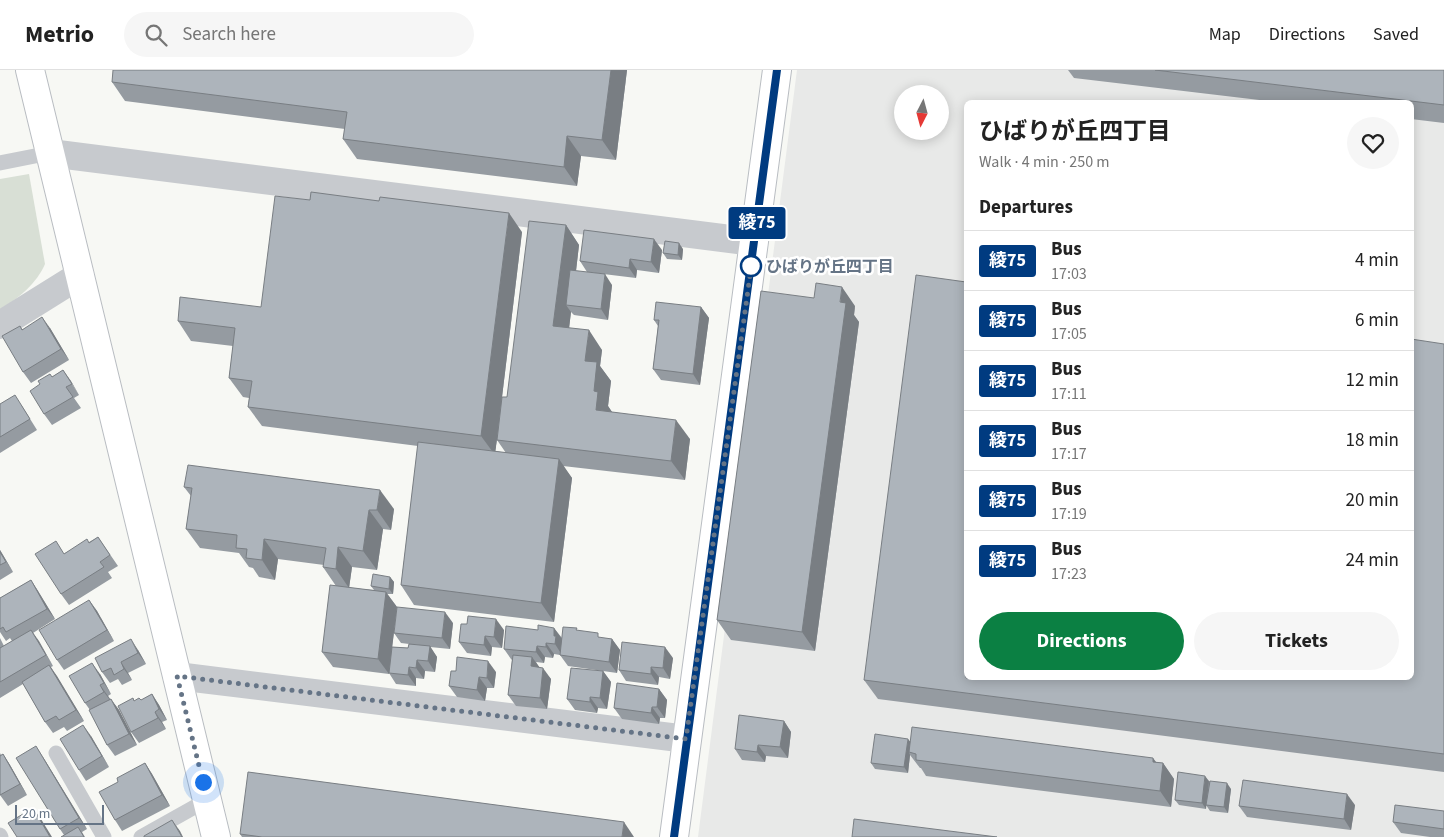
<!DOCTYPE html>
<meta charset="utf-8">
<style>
body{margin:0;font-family:"Source Sans 3","Noto Sans JP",sans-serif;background:#f6f6f6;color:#222;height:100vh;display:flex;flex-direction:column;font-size:19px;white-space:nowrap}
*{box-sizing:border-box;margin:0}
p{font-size:16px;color:#767676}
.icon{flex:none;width:28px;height:28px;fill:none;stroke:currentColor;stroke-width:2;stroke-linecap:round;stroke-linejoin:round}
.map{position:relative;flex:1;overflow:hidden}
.panel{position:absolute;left:964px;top:30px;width:450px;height:580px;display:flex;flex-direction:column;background:#fff;border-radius:8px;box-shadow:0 2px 12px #0003}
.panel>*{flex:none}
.badge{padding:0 10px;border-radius:4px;font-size:18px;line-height:32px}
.needle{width:32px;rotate:186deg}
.controls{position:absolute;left:894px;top:15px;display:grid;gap:10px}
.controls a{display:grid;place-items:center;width:55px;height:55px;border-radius:50%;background:#fff;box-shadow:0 2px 12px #0003;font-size:25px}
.scale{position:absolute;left:15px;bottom:12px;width:89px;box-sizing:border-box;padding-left:5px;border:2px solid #657486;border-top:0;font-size:14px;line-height:18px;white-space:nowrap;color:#657486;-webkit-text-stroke:4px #fff;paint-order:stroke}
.you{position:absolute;width:25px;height:25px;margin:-12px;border:4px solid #fff;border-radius:50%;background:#1a73e8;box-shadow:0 0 0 8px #1a73e833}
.map>.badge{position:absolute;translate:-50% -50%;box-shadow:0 0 0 2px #fff}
h2{padding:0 15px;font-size:19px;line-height:45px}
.round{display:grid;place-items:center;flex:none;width:52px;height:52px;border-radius:26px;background:#f6f6f6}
.headline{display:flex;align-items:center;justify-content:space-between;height:85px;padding:0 15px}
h1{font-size:24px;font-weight:700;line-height:38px}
.primary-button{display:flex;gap:10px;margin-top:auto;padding:10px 15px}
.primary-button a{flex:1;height:58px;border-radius:30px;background:#0b8043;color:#fff;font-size:20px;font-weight:700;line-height:58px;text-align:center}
.primary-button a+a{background:#f6f6f6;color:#222}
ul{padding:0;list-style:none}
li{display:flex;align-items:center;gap:15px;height:60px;padding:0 15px;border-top:1px solid #e0e0e0}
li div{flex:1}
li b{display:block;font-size:19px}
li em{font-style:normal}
li .badge{min-width:55px;font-weight:700;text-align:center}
header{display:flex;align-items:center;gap:30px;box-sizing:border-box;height:70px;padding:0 25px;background:#fff;border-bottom:1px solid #e0e0e0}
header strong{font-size:24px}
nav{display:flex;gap:28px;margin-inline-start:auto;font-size:18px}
.search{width:350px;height:45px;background:#f6f6f6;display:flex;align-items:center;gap:12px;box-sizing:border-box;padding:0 18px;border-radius:28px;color:#767676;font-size:19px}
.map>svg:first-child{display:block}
</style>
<header>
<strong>Metrio</strong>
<div class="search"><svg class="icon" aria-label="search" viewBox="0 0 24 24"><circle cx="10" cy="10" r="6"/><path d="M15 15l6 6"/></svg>Search here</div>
<nav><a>Map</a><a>Directions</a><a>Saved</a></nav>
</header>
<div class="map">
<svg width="1444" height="767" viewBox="0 0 1444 767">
<rect width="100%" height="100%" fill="#f7f8f4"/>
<path fill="#e8e9e8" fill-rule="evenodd" d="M797,0h647v767h-746zM902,24h38v37h-38zM966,32h445v576h-445z"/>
<path fill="#d8dfd5" d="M29,104l16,90c-8,19 -27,35 -45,45v-130z"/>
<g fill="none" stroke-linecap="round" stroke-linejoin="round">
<g stroke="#b9bdc2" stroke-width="30">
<g id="secondary">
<polyline points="30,0 216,767"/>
<polyline points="674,767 777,0"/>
</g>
</g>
<g stroke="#c7cace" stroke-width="15">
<polyline points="0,93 50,83"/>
<polyline points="56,683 104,767"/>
<polyline points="0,765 1,767"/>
<polyline points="141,767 207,730"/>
</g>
<g stroke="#c7cace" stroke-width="28">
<polyline points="50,83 754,172"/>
<polyline points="0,255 80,205"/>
<polyline points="177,606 687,669"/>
</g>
<use href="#secondary" stroke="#fff" stroke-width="28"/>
</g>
<g fill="#959ba1" fill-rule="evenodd">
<polygon points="627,0 616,90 581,86 577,116 357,89 343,69 345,59 125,31 112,12"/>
<polygon points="1068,0 1444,0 1444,53 1411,49 1411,32 1277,32 1074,8"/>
<path d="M566,155l13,20 -3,26 36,14 -4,35 -34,-5 -3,-3 -2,16 33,22 -2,16 11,15 -3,25 4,6 78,27 -5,41 -122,-14 9,12 -18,144 -140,-17 -13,-20 17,-139 -156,-20 -14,-19 1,-9 -6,-1 -14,-19 4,-32 -42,-5 -13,-20 83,-14 261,-75 -20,165h5zM497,370l9,13 -11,-2z"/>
<polygon points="683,179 682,190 667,189 663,183"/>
<polygon points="662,180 659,203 637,200 636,208 587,202 580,191"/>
<polygon points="855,236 854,245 859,252 815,581 731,570 717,550"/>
<polygon points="701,237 709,248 700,315 661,310 653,299 658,256 654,250"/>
<polygon points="20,256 22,259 50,258 69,290 31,313 23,302"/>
<polygon points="1444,274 1444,702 878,629 864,610"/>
<polygon points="63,300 79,325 74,328 81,338 52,355 44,344 52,307"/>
<polygon points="0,334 22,336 37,360 0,383"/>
<polygon points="184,417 394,439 391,460 383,459 377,500 352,497 349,518 374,520 371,516 390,507 394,512 393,524 387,524 397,537 392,577 408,578 409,574 401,573 394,563 453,553 450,579 430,577 437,587 435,602 425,601 424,609 416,608 416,616 396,614 389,603 389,604 333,597 322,582 336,516 323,497 324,495 278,489 275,510 259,507 253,498 249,497 239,483 200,478 186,459 191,426"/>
<polygon points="98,467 118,496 108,502 112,508 69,535 61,524 65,483 89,472"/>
<polygon points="0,480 13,502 0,510"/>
<polygon points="31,510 38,521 55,549 33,563 53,596 51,597 84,651 67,661 64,657 53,663 45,652 23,614 0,628 0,568 4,576 12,571 10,568 6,571 0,562 0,528"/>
<polygon points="89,530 97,541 114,571 64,600 57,590"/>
<polygon points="554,558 562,568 579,561 601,568 612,569 620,580 617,603 568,596 560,585 554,584 553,588 545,587 544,593 536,592 539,597 551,609 547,639 516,636 508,625 512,590 511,589 504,579 538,560"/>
<polygon points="504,560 502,578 492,577 491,586 467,583 459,572"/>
<polygon points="138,580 146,594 128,603 132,610 122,615 118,609 110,613 102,602"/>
<polygon points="673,588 670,609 659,607 658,615 626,611 619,600"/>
<polygon points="603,601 611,612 607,639 598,638 597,643 575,640 567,629"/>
<polygon points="496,602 494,618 487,618 485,631 457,627 449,616"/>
<polygon points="100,604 111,624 108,626 119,640 137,675 115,686 107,675 90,640 85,633"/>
<polygon points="659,619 667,630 665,648 660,648 659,654 622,649 614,638"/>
<polygon points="152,624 159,635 167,650 162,652 166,659 139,673 131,662 134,631 141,630"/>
<polygon points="784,651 791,662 788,688 766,686 765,692 742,690 735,679"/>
<polygon points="91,666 109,697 86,711 79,700"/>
<polygon points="910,671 1163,693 1174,709 1171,737 926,706 921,698 920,698 910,685 908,703 875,699 871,693"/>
<polygon points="0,683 1,685 3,684 10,695 27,725 8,736 0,725"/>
<polygon points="43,687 87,759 82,762 85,767 64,765 60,759"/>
<polygon points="145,693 152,704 170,736 122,761 115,750 118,712"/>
<polygon points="1209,711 1231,719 1228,743 1210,741 1206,735 1206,739 1179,735 1175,730"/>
<polygon points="1355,735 1351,760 1247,747 1239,736"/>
<polygon points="1444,741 1444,767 1430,767 1401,763 1393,752"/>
<polygon points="240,764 634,767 242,767"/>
</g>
<g fill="#797e83">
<polygon points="611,0 627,0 616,90 602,70"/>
<polygon points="567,66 581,86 577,116 564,97"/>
<polygon points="509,143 522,162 495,385 481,366"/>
<polygon points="566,155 579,175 572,235 566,235 571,242 567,275 553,256"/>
<polygon points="654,169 662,180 659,203 651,192"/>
<polygon points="679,173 683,179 682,190 678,185"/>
<polygon points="630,189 637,200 636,208 629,198"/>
<polygon points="605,204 612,215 608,250 601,239"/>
<polygon points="842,217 855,236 854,245 859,252 815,581 802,562"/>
<polygon points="701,237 709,248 700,315 693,304"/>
<polygon points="42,247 50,258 69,290 61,279"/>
<polygon points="589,260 602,280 600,296 611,311 608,336 612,342 596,340 594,321 585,291"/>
<polygon points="63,300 71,311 79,325 72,314"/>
<polygon points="676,350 690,369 685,410 671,391"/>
<polygon points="559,389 572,408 554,552 541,533"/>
<polygon points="380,420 394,439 391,460 377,440"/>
<polygon points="369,440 383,459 377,500 363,481"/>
<polygon points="264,469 278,489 275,510 262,490"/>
<polygon points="338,477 352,497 349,518 336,499"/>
<polygon points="0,480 13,502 0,482"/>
<polygon points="390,507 394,512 393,524 389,519"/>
<polygon points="31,510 38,521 55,549 47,539"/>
<polygon points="386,522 397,537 389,604 378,589"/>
<polygon points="89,530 97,541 114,571 107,560"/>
<polygon points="445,542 453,553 450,579 442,568"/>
<polygon points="496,549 504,560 502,578 494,567"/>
<polygon points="554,558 562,569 562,585 555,574 554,566"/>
<polygon points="31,560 39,571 53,596 46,585"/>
<polygon points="485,566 492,577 491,586 484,575"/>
<polygon points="131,569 138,580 146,594 138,583"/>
<polygon points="612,569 620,580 617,603 609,592"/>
<polygon points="546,573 554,584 553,588 546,577"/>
<polygon points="430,576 437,587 435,602 428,591"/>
<polygon points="537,576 545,587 544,593 536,582"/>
<polygon points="665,577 673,588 670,609 663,598"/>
<polygon points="532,587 540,598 531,596"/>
<polygon points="417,590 425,601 424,609 416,598"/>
<polygon points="488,591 496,602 494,618 487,608"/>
<polygon points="121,592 128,603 132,610 124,599"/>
<polygon points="92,593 100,604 111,624 104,613"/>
<polygon points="49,595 57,606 84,651 76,640"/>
<polygon points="409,597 416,608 416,616 408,605"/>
<polygon points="651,597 659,607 658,615 651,604"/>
<polygon points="543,598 551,609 547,639 540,628"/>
<polygon points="603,601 611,612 607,639 600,628"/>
<polygon points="479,607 487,618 485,631 477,620"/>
<polygon points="100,615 108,626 112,633 104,622"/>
<polygon points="659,619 667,630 665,648 657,637"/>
<polygon points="152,624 159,635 167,650 159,639"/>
<polygon points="590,627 598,638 597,643 590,632"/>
<polygon points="111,629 119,640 137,675 129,664"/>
<polygon points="652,637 660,648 659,654 651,643"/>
<polygon points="155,642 162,652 166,659 158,648"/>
<polygon points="784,651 791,662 788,688 780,677"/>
<polygon points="83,655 91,666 109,697 102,686"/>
<polygon points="908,669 912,674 909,682 910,685 908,703 904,697"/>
<polygon points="758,675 766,686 765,692 757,682"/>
<polygon points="36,676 43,687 87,759 79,748"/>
<polygon points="3,684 10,695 27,725 20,714"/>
<polygon points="1153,688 1163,701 1163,693 1174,709 1171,737 1160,721 1153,692"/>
<polygon points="145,693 152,704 170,736 162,725"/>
<polygon points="1205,706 1209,711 1206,739 1202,733"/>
<polygon points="1227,713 1231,719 1228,743 1224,737"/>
<polygon points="1347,724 1355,735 1351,760 1344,749"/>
<polygon points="33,738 41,749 52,767 50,767"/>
<polygon points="172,750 180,761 183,767 182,767"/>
<polygon points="624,752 634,767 622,767"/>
</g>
<g fill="#adb4bb" stroke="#797e83">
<polygon points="113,0 611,0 602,70 567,66 564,97 343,69 347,42 112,12"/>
<polygon points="1155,0 1444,0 1444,35"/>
<polygon points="311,122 379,131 380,127 509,143 481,366 248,337 252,311 229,308 235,258 178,251 180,227 261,237 275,126 310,130"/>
<polygon points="529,151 566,155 553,256 589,260 585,291 597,292 594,321 598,322 596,340 676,350 671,391 497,370 502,327 507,327"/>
<polygon points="584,160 654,169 651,192 630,189 629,198 580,191"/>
<polygon points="665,171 679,173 678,185 663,183"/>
<polygon points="570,200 605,204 601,239 566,235"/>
<polygon points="916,205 966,212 966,608 1411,608 1411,269 1444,274 1444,684 864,610"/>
<polygon points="816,213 842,217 840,232 846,233 802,562 717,550 761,221 814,228"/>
<polygon points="656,232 701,237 693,304 653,299 659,250 654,250"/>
<polygon points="42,247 61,279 23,302 2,266 20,256 22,260"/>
<polygon points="63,300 72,314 66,317 73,327 44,344 30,321 40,314 38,311 50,304 52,307"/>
<polygon points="15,325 30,349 0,367 0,334"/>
<polygon points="418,372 559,389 541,533 401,515"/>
<polygon points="188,395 380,420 377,440 369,440 363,481 338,477 336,499 323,497 326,478 264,469 262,490 246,488 247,479 236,478 237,465 186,459 192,418 184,417"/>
<polygon points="98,467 110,485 100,492 104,497 61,524 35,484 56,471 64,484 87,469 89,473"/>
<polygon points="0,482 6,492 0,495"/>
<polygon points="373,504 390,507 389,519 371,516"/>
<polygon points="31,510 47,539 6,562 3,557 0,559 0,528"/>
<polygon points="330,515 386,522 378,589 322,582"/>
<polygon points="89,530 107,560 57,590 39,560"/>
<polygon points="397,537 445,542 442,568 394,563"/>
<polygon points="468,546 496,549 494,567 485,566 484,575 459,572 461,554 467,554"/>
<polygon points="538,555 554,558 554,566 556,566 555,574 546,573 546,577 537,576 536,582 504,579 506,556 538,560"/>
<polygon points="563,557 577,558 576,560 598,563 598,567 612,569 609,592 560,585"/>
<polygon points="31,560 46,585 0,612 0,578"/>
<polygon points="131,569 138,583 121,592 124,599 114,605 111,598 102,602 95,588"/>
<polygon points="622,572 665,577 663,598 651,597 651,604 619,600"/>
<polygon points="409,574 430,576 428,591 417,590 416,598 409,597 408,605 389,603 392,577 408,578"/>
<polygon points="513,585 532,587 531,596 543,598 540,628 508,625"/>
<polygon points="457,587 488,591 487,608 479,607 477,620 449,616 451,601 456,601"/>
<polygon points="92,593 104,613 100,615 104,622 85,633 69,606"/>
<polygon points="49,595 76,640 59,650 56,646 45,652 22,612"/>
<polygon points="571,598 603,601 600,628 590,627 590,632 567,629"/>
<polygon points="617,613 659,619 657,637 652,637 651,643 614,638"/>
<polygon points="152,624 159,639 155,642 158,648 131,662 118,636 133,628 134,631 139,628 141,630"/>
<polygon points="111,629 129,664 107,675 89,640"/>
<polygon points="739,645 784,651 780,677 758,675 757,682 735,679"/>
<polygon points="83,655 102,686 79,700 60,669"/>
<polygon points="912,657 1153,688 1153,692 1163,693 1160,721 916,690 916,684 909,682"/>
<polygon points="875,664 908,669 904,697 871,693"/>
<polygon points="36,676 79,748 60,759 16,688"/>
<polygon points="3,684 20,714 0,725 0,686"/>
<polygon points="145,693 162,725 115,750 99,722 118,712 117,708"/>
<polygon points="248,702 624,752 622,767 262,767 240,764"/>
<polygon points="1178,702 1205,706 1202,733 1175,730"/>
<polygon points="1243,710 1347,724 1344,749 1239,736"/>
<polygon points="1210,711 1227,713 1224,737 1206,735"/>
<polygon points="1395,735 1444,741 1444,759 1393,752"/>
<polygon points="33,738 50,767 17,767 8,753"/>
<polygon points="854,749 997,767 852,767"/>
<polygon points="172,750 182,767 144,767 144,766"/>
<polygon points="78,757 84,767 61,767"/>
</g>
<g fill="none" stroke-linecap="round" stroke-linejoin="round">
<g stroke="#fff" stroke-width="11">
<polyline id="line" points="674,767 777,0"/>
</g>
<use href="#line" stroke="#003b80" stroke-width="8"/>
<polyline stroke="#657486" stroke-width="5" stroke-dasharray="0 9" points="203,712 177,606 686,669 752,191 751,196"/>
</g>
<circle fill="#fff" stroke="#003b80" stroke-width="2.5" cx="751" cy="196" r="10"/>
<g text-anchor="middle" stroke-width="5" stroke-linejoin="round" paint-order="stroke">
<g font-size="16" font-weight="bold" fill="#657486" stroke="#fff" text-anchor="start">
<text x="766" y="202">ひばりが丘四丁目</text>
</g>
</g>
</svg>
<div class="controls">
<a><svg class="needle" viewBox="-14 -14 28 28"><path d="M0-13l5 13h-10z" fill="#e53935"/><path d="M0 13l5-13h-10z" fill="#767676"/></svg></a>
</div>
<div class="scale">20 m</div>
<div class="you" style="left:203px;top:712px"></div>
<b class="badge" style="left:757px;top:153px;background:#003b80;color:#fff">綾75</b>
<section class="panel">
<div class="headline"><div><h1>ひばりが丘四丁目</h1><p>Walk · 4 min · 250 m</p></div><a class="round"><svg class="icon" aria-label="heart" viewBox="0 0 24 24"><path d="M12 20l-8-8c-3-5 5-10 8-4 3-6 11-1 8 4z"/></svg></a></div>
<h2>Departures</h2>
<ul>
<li><span class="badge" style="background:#003b80;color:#fff">綾75</span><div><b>Bus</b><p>17:03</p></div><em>4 min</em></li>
<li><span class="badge" style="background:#003b80;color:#fff">綾75</span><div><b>Bus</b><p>17:05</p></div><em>6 min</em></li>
<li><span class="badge" style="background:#003b80;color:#fff">綾75</span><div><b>Bus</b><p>17:11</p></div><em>12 min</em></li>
<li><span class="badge" style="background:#003b80;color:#fff">綾75</span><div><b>Bus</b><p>17:17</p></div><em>18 min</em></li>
<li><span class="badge" style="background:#003b80;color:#fff">綾75</span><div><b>Bus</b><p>17:19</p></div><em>20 min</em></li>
<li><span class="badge" style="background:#003b80;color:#fff">綾75</span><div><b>Bus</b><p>17:23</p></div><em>24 min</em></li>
</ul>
<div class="primary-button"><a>Directions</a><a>Tickets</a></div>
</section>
</div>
